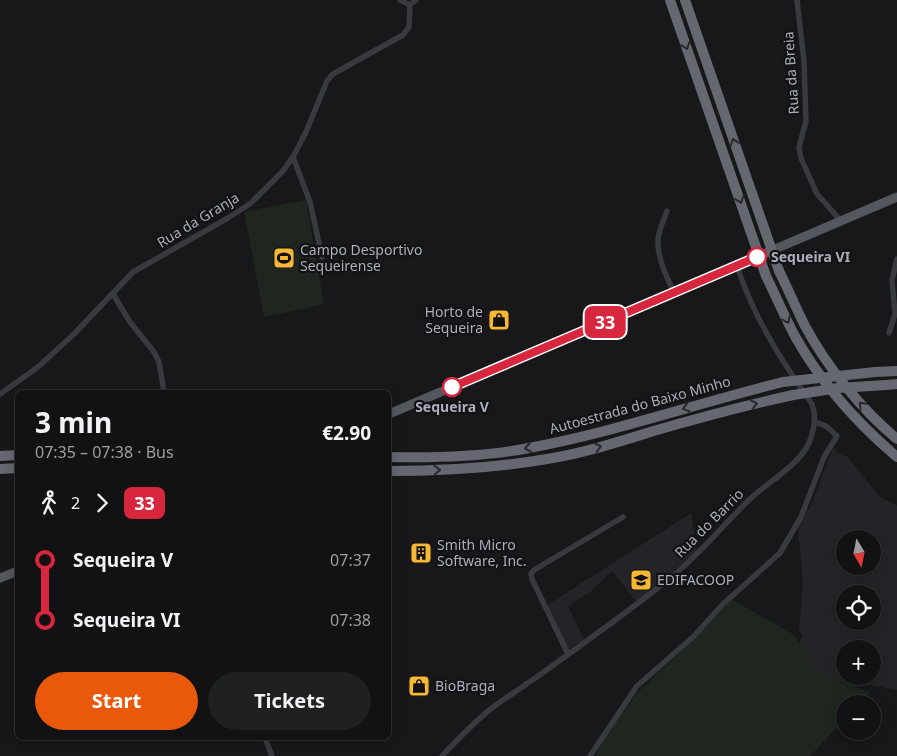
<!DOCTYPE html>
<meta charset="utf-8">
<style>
body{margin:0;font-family:"Noto Sans",sans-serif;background:#1f2022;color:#f1f3f6;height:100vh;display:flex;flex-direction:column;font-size:19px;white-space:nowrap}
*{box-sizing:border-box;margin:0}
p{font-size:16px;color:#9c9ea0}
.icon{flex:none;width:28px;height:28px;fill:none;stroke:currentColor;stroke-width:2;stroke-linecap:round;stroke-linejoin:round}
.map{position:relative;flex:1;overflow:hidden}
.panel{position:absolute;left:15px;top:390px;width:376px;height:350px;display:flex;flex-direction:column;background:#121214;border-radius:8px;box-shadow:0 2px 12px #0003,0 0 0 1px #313234}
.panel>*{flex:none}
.badge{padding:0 10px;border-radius:8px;font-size:18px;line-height:32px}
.needle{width:32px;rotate:170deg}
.controls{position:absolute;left:836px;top:530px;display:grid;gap:10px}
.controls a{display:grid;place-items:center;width:45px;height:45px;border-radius:50%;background:#121214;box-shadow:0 2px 12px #0003,0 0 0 1px #313234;font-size:25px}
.map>.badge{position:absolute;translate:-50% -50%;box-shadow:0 0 0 2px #fff}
.legs{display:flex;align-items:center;gap:8px;height:55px;padding:0 20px;font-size:16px}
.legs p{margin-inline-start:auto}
.summary{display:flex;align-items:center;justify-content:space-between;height:85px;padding:0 20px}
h1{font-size:28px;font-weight:700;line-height:38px}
.cta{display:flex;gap:10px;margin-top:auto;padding:10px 20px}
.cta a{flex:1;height:58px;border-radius:30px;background:#ea580c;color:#fff;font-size:20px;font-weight:700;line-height:58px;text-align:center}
.cta a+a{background:#1f2022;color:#f1f3f6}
ul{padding:0 20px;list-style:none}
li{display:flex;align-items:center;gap:18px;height:60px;font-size:19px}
li i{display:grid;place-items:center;width:8px;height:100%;margin:0 6px;background:currentColor}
li i::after{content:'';width:12px;height:12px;margin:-6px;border:4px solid;border-radius:50%;background:#121214}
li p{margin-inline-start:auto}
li:first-child i{background:linear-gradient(#0000 50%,currentColor 0)}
li:last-child i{background:linear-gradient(currentColor 50%,#0000 0)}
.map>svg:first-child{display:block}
</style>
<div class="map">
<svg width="897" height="756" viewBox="0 0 897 756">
<rect width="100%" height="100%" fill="#18181b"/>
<g fill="#242428" fill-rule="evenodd">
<path d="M833,448h2l2,5 11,4 31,39 18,10v184l-26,-5 -16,2 -40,-16 -7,-19 -9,-9 4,-7 -4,-6 4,-48 -5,-54 14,-25zM845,539h27v27h-27zM845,594h27v27h-27zM845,649h27v27h-27z"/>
<polygon points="691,513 697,552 636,601 612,571 593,589 593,590 568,606 584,640 567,650 546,606"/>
</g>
<g fill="#1e261f">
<polygon points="306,200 324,304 264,317 244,212"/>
<polygon points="731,599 791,633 808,652 815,671 855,687 870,692 859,704 845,704 845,719 810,756 595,756 608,733 638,692 699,634"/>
</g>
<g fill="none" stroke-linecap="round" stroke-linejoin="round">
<g stroke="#393a40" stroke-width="5.5">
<polyline points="400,0 410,5"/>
<polyline points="797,0 804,61 806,121 799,147 801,158 817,194 841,221"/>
<polyline points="410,5 416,0"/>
<polyline points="293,157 310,202 322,257"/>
<path d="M667,211c-3,9 -8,18 -9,28 -1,18 8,37 16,54"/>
<polyline points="113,294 130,322 154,352 159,362 164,392"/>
<polyline points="889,333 895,314 892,280 897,259"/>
<polyline points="0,394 38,367 74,334 133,272 228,218 251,203 282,172 293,157 306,132 327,81 333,74 403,35 409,27 410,5"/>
<polyline points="568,654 532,579 531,574 534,570 623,517"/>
<polyline points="265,738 272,756"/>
<path d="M442,756c16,-17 36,-38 55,-52 15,-10 30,-20 44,-30 43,-31 87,-62 128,-95 30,-24 54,-54 81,-80 17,-16 38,-27 52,-45 10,-12 16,-35 10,-50 -31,-44 -58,-86 -75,-138"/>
<polyline points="590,756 637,686 694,636 723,604 780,553 801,517 824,457 837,436 826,426 815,422"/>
</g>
<g stroke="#55575f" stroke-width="9">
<polyline points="389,414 897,197"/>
<polyline points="0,578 18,571"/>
</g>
<g stroke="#656871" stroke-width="10">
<path d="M779,271c9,18 17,37 26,55 22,41 57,84 92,113"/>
<path d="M766,276c10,20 19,42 30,62 26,46 61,85 101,119"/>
<polyline points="875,372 897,371"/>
<polyline points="886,385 897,384"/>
<polyline points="0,456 18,455"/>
<path d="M389,457c47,1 94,0 140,-9 86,-16 169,-45 254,-66"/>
<polyline points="0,469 18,468"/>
<path d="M389,471c53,0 106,-3 158,-12 38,-6 74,-18 110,-29 45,-13 90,-25 136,-35"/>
</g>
<g stroke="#656871" stroke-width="10">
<polyline points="670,0 766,276"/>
<polyline points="685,0 779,271"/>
<polyline points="783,382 875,372"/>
<polyline points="793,395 838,388 886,385"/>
</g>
</g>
<defs><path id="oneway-chevron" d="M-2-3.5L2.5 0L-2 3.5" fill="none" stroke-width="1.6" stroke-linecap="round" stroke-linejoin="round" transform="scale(1.25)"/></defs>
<g stroke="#28282d">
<use href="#oneway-chevron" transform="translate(686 46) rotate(71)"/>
<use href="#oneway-chevron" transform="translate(734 142) rotate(-109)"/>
<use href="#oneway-chevron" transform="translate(740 200) rotate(71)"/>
<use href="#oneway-chevron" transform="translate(787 320) rotate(64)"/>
<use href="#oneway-chevron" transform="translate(754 404) rotate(-13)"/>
<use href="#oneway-chevron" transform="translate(862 405) rotate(-133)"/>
<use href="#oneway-chevron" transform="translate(686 408) rotate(164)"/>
<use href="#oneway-chevron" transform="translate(598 447) rotate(-14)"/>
<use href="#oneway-chevron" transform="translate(528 448) rotate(170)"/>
<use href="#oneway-chevron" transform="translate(437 470) rotate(-3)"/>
</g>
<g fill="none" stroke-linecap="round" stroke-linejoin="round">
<g stroke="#fff" stroke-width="11">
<polyline id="line-1" points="452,387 757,257"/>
</g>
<use href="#line-1" stroke="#d7263d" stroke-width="8"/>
</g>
<defs>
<g id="stadium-square" transform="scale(1.125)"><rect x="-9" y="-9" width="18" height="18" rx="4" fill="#f7b835" stroke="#131316"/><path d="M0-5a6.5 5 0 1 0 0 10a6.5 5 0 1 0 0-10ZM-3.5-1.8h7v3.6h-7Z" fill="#111"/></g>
<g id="shop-square" transform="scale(1.125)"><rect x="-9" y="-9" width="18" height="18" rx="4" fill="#f7b835" stroke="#131316"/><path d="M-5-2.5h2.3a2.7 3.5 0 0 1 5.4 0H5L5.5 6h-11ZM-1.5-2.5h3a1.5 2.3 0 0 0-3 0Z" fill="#111"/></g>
<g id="building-square" transform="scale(1.125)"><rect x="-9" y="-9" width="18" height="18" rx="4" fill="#f7b835" stroke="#131316"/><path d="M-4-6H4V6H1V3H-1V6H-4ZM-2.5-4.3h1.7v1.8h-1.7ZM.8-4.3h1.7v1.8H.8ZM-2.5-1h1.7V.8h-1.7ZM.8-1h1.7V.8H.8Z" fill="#111"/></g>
<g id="school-square" transform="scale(1.125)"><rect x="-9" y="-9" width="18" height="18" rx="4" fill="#f7b835" stroke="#131316"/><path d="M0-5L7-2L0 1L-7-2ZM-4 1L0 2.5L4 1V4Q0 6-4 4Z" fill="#111"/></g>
</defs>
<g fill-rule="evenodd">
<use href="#stadium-square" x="284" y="258"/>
<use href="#shop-square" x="499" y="320"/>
<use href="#building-square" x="421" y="553"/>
<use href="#school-square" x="641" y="580"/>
<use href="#shop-square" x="419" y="686"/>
</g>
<g fill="#fff" stroke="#d7263d" stroke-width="2.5">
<circle cx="757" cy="257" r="9"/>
<circle cx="452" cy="387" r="9"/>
</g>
<g text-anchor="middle" stroke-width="4.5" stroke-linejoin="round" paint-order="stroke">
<g font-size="14" fill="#aaafbb" stroke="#131316">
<text transform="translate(791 73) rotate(-94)" y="5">Rua da Breia</text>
<text transform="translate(198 220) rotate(-31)" y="5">Rua da Granja</text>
<text transform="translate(640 405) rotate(-15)" y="5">Autoestrada do Baixo Minho</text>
<text transform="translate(709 523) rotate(-45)" y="5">Rua do Barrio</text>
</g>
<g font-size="14" fill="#aaafbb" stroke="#131316" text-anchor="start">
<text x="300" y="255">Campo Desportivo<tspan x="300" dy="16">Sequeirense</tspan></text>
<text x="483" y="317" text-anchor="end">Horto de<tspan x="483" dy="16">Sequeira</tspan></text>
<text x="437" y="550">Smith Micro<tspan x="437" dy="16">Software, Inc.</tspan></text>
<text x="657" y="585">EDIFACOOP</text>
<text x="435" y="691">BioBraga</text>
</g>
<g font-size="14" font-weight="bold" fill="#aaafbb" stroke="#131316" text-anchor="start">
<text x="771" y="262">Sequeira VI</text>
<text x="452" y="412" text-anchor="middle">Sequeira V</text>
</g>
</g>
</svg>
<div class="controls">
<a><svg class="needle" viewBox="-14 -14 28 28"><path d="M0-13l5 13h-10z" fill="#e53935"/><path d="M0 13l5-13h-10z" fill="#9c9ea0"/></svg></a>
<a><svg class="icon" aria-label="locate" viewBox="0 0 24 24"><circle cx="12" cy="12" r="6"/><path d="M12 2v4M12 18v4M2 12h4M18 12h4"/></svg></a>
<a>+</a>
<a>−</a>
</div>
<b class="badge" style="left:605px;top:322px;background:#d7263d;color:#fff">33</b>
<section class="panel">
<div class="summary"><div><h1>3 min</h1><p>07:35 – 07:38 · Bus</p></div><b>€2.90</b></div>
<div class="legs"><svg class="icon" aria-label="walk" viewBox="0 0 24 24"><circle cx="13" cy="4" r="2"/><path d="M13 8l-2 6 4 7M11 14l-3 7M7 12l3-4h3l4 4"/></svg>2<svg class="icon" aria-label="forward" viewBox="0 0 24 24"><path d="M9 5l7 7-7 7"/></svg><b class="badge" style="background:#d7263d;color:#fff">33</b></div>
<ul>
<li><i style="color:#d7263d"></i><b>Sequeira V</b><p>07:37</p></li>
<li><i style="color:#d7263d"></i><b>Sequeira VI</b><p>07:38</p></li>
</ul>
<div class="cta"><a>Start</a><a>Tickets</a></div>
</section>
</div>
